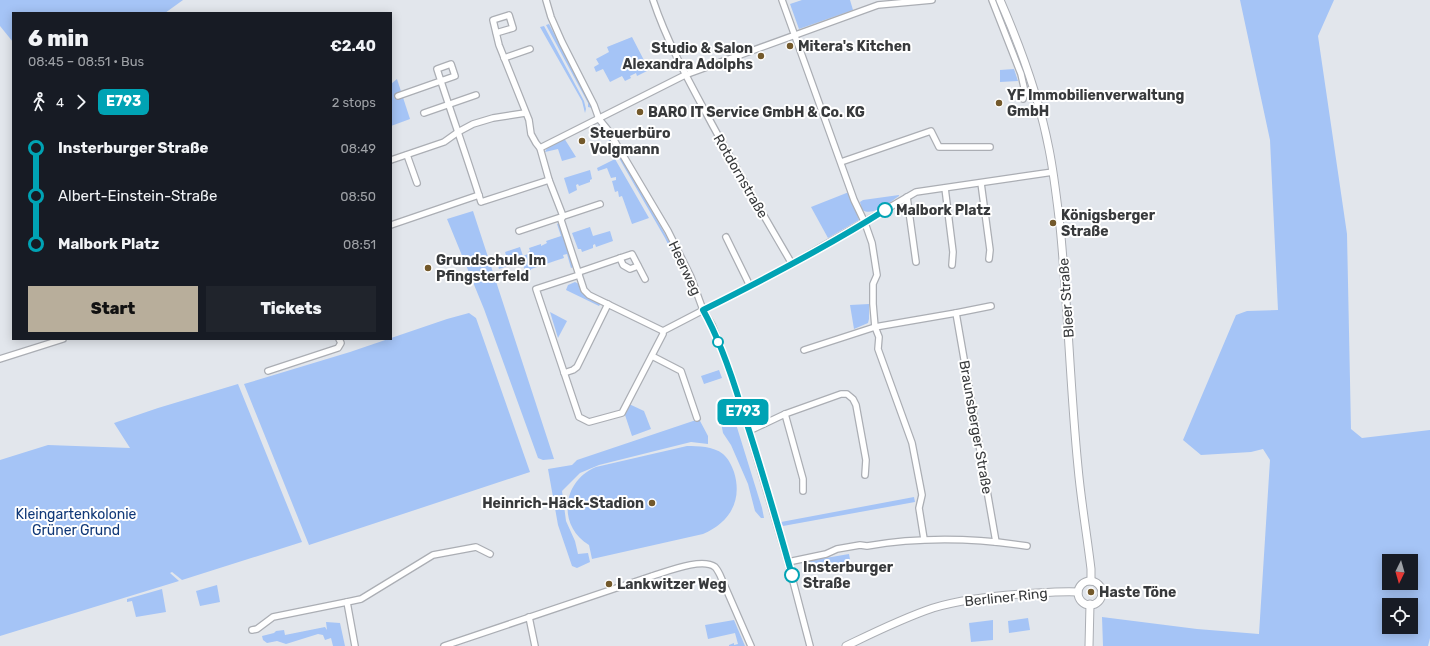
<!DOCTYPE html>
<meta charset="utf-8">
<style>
body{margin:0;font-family:Rubik,sans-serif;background:#20242c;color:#f1f3f6;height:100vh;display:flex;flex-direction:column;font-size:15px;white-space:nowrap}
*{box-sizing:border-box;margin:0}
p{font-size:13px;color:#9ea1a6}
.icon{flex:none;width:22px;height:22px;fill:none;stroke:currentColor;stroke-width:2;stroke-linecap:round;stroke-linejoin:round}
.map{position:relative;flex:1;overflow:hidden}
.panel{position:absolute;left:12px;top:12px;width:380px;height:328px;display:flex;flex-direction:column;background:#171b24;border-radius:0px;box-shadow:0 2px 10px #0003}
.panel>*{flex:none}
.badge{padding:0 8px;border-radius:6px;font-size:14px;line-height:26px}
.needle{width:26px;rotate:185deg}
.buttons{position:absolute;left:1382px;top:554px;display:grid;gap:8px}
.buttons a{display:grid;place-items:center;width:36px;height:36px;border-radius:0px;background:#171b24;box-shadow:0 2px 10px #0003;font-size:20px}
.map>.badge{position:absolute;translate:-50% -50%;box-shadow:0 0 0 2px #fff}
.legs{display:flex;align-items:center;gap:6px;height:44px;padding:0 16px;font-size:13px}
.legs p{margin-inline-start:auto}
.headline{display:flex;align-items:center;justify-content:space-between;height:68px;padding:0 16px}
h1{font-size:22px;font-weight:800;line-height:30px}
.button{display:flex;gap:8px;margin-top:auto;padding:8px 16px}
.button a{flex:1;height:46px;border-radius:0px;background:#b8ae9b;color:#111;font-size:16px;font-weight:800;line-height:46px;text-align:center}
.button a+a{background:#20242c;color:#f1f3f6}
ul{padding:0 16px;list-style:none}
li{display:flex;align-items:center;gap:14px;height:48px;font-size:15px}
li i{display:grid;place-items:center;width:6px;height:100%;margin:0 5px;background:currentColor}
li i::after{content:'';width:10px;height:10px;margin:-5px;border:3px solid;border-radius:50%;background:#171b24}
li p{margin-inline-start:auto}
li:first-child i{background:linear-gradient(#0000 50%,currentColor 0)}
li:last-child i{background:linear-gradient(currentColor 50%,#0000 0)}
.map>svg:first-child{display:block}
</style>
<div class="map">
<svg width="1430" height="646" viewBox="0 0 1430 646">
<rect width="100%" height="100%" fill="#e2e6ec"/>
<g fill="#a5c4f6" fill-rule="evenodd">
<polygon points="0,0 183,0 165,13 13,13 13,42 0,26"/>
<polygon points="802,0 850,0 853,10 799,29 790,4"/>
<path d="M1240,0h94l-16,36 29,198 4,195 11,9 68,-8v208l-2,8h-325l-1,-29 95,12 62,5 11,-174 -7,-11 -12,3 -50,3 -18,-15 53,-125 11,-4 31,-1 -8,-170zM1389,561h22v22h-22zM1389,605h22v22h-22z"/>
<polygon points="549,24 590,103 592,108 588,107 588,103 546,25"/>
<polygon points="544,26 584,101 586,109 585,113 582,101 540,27"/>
<polygon points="632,37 649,70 637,76 636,73 630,76 631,78 625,81 622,76 610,82 603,69 596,72 594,67 599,64 596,59 609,52 607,47"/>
<polygon points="1014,69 1018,81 1000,82 1000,70"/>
<polygon points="397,79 410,119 391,126 391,84"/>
<polygon points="604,131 620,155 685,269 681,270 665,238 608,139 604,135"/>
<polygon points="564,138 576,157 562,161 558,149 545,152 547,148"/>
<polygon points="615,159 649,218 632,224 622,196 619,197 618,191 615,192 612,181 616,180 616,177 611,178 607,168 598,171 597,168"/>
<polygon points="590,170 592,179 590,180 590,182 579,186 578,184 576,185 577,190 569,194 564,178"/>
<polygon points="849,192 859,220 828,238 811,207"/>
<path d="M899,195v1c-9,6 -25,21 -37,14l-2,-8 3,-2z"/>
<polygon points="473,211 554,459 543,460 538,458 484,309 447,219"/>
<path d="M559,223l17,43 -5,2 -4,-14 -4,1 1,3c-12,4 -21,7 -33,11v1l-6,2 -3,-11 -23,8 -1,-3 10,-4 -3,-10 15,-5 3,9 5,-2v-2l2,-1 -1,-3 12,-4v2l6,-3 -1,-2 15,-5 -4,-12z"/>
<polygon points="590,227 593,236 610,231 613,241 596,247 595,244 593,245 593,248 582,252 581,249 578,249 572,233"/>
<polygon points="575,282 579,284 585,295 601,303 599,306 566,290 568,285"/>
<polygon points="869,304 869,319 868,323 854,329 850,305"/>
<polygon points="550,312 567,321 558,338"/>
<polygon points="469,313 476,318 530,472 309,545 244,384 350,352 447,319"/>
<polygon points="719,370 722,378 704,384 701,376"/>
<polygon points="238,384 302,542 182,580 172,572 170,573 179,581 0,636 0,460 48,445 130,448 114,423 158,408"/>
<polygon points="629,404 644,411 651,429 632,436 624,412"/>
<polygon points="731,408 762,508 764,518 761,518 755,511 748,484 731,445 723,433 719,412"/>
<polygon points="699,419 708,436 708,444 691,442 599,465 580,473 562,491 566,521 575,541 578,554 588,553 590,562 577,568 572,566 558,525 548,469 572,465 577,460"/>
<path d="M687,446c11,0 26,0 36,8 5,4 9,12 11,18 9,29 -5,51 -31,62l-111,25 -3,-14c-32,-19 -27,-64 7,-78z"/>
<polygon points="914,497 915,502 783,526 781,522"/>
<polygon points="849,554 851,565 810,571 808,561"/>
<polygon points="217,585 220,602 200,606 196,591"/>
<polygon points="162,589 166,612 136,617 132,601 127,602 127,599"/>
<polygon points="1028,618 1030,630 1009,633 1008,621"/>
<polygon points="734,620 745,646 729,646 729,645 734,643 734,645 738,644 735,633 708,639 705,625"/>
<polygon points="993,620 993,640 971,642 969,623"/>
<polygon points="326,622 340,623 345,646 333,646 331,638 325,640 323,635 318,634 286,644 277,641 267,643 263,640 262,636 274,633 276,631 284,630 285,635 325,627 327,630"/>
</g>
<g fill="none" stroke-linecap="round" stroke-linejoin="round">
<g stroke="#abaeb4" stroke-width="8">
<g id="minor">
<polyline points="546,0 551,17 562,42 594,105 599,119 608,130 668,231 691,277 703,310 712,325 731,374 749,431 788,562 810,646"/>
<path d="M653,0c13,39 33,76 53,113 27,51 57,101 86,151"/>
<polyline points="782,0 854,200 865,223 872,243 877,275 873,284 873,304 875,327 879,337 878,349 912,443 922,495 919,508 924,539"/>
<polyline points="992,0 1021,74 1025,92 1023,99"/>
<polyline points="496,33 513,28 509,15 493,20 499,45 529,120 531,134 536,143 540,148 549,180 563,216 561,220 584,290 589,295 663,331 792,264 916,192 1053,172"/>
<polyline points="504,58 530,49"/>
<path d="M398,96l57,-20 -4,-12 -14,5c14,44 30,88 44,133l68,-22"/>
<polyline points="424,113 476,95"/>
<polyline points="540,148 685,75 878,5 932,0"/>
<polyline points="407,155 417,183"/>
<polyline points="391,160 444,142 458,132 473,124 493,118 525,113"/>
<polyline points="841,162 931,131 939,147 990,147"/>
<polyline points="981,183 990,250 989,259"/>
<polyline points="945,188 953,252 952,265"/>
<polyline points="907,197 916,262"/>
<polyline points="391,225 479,195"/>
<polyline points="519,231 600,204"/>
<polyline points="726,237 750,286"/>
<polyline points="620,258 623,265 630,269 638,266"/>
<polyline points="579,272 632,254 645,279"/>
<polyline points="579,275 536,289 579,417 589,422 622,413 663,334 663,331"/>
<polyline points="956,313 991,306"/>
<polyline points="804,350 875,327 956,313 996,542"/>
<polyline points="652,356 681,371 697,418"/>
<polyline points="0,359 63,339"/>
<polyline points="268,371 338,348 341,343 339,339"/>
<polyline points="564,373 573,370 577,367 608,304"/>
<polyline points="785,414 803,479 803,491"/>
<polyline points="749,431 785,414 841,394 847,394 853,399 856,405 866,460 865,475"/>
<path d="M788,562l38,-8 11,-5 23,-4 7,1c53,-9 107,-8 160,0"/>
<polyline points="529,617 535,646"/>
<polyline points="252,630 257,629 273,617 347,602"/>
<polyline points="355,646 347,602 361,599 433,555 476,547 490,554"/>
<path d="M444,646l208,-70c14,-4 50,-19 63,-9 2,2 4,6 5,8l31,71"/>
</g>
</g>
<g stroke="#abaeb4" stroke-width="9">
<g id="tertiary">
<path d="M1000,0c21,48 39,97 49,149 5,25 8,52 11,77 8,80 10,161 18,241 3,34 9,68 13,102v12"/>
<circle cx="1090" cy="593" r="12"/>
<path d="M846,646c29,-14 57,-28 87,-38 31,-9 59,-12 90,-14 19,-1 37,-3 55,-2"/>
<polyline points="1089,646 1090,604"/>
</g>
</g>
<use href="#minor" stroke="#fff" stroke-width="5.5"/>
<use href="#tertiary" stroke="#fff" stroke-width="7"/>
</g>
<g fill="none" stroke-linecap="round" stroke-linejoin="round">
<g stroke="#fff" stroke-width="9">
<path id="line-1" d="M792,575c-16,-56 -32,-113 -51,-169 -10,-33 -21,-66 -38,-96 62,-31 124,-63 182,-100"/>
</g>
<use href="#line-1" stroke="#00a3b4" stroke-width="6"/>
</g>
<g fill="#73592b" stroke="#fff" stroke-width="1.5">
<circle cx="790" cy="46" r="4"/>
<circle cx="761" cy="56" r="4"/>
<circle cx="999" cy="103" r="4"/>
<circle cx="640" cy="112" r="4"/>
<circle cx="582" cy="141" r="4"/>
<circle cx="1053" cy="223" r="4"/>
<circle cx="428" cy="268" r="4"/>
<circle cx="652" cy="503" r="4"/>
<circle cx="609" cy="584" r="4"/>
<circle cx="1091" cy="592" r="4"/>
</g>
<g fill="#fff" stroke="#00a3b4" stroke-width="2">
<circle cx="885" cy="210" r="7"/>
<circle cx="718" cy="342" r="5"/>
<circle cx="792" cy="575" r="7"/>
</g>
<g text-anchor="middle" stroke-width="4" stroke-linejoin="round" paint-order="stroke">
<g font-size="14" font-weight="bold" fill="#383a3c" stroke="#fff" text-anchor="start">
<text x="798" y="51">Mitera's Kitchen</text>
<text x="753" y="53" text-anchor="end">Studio &amp; Salon<tspan x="753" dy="16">Alexandra Adolphs</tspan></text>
<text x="1007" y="100">YF Immobilienverwaltung<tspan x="1007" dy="16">GmbH</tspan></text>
<text x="648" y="117">BARO IT Service GmbH &amp; Co. KG</text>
<text x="590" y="138">Steuerbüro<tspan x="590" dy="16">Volgmann</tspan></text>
<text x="1061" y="220">Königsberger<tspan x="1061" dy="16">Straße</tspan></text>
<text x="436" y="265">Grundschule Im<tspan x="436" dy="16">Pfingsterfeld</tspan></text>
<text x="644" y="508" text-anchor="end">Heinrich-Häck-Stadion</text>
<text x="617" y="589">Lankwitzer Weg</text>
<text x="1099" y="597">Haste Töne</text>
</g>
<g font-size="14" fill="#383a3c" stroke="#fff">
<text transform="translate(741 176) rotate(60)" y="5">Rotdornstraße</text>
<text transform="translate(685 268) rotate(65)" y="5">Heerweg</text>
<text transform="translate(1066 298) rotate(-94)" y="5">Bleer Straße</text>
<text transform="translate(976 427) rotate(80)" y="5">Braunsberger Straße</text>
<text transform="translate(1006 597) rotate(-6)" y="5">Berliner Ring</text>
</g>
<g font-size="14" font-weight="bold" fill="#383a3c" stroke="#fff" text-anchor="start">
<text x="896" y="215">Malbork Platz</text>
<text x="803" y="572">Insterburger<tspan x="803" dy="16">Straße</tspan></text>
</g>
<g font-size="14" fill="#113978" stroke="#fff">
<text x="76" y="519">Kleingartenkolonie<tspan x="76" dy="16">Grüner Grund</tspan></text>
</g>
</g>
</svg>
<div class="buttons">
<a><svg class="needle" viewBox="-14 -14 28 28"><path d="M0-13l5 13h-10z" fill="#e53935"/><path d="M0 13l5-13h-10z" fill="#9ea1a6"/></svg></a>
<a><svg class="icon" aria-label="locate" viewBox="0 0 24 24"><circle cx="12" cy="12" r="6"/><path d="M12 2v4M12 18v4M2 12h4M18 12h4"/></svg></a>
</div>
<b class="badge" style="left:743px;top:412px;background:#00a3b4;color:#fff">E793</b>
<section class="panel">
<div class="headline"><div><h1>6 min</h1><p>08:45 – 08:51 · Bus</p></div><b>€2.40</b></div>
<div class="legs"><svg class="icon" aria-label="walk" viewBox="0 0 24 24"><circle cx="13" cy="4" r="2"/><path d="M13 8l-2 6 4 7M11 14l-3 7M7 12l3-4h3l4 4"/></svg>4<svg class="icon" aria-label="forward" viewBox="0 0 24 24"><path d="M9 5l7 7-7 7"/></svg><b class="badge" style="background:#00a3b4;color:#fff">E793</b><p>2 stops</p></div>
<ul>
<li><i style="color:#00a3b4"></i><b>Insterburger Straße</b><p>08:49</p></li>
<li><i style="color:#00a3b4"></i><span>Albert-Einstein-Straße</span><p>08:50</p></li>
<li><i style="color:#00a3b4"></i><b>Malbork Platz</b><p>08:51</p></li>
</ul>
<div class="button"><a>Start</a><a>Tickets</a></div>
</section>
</div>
